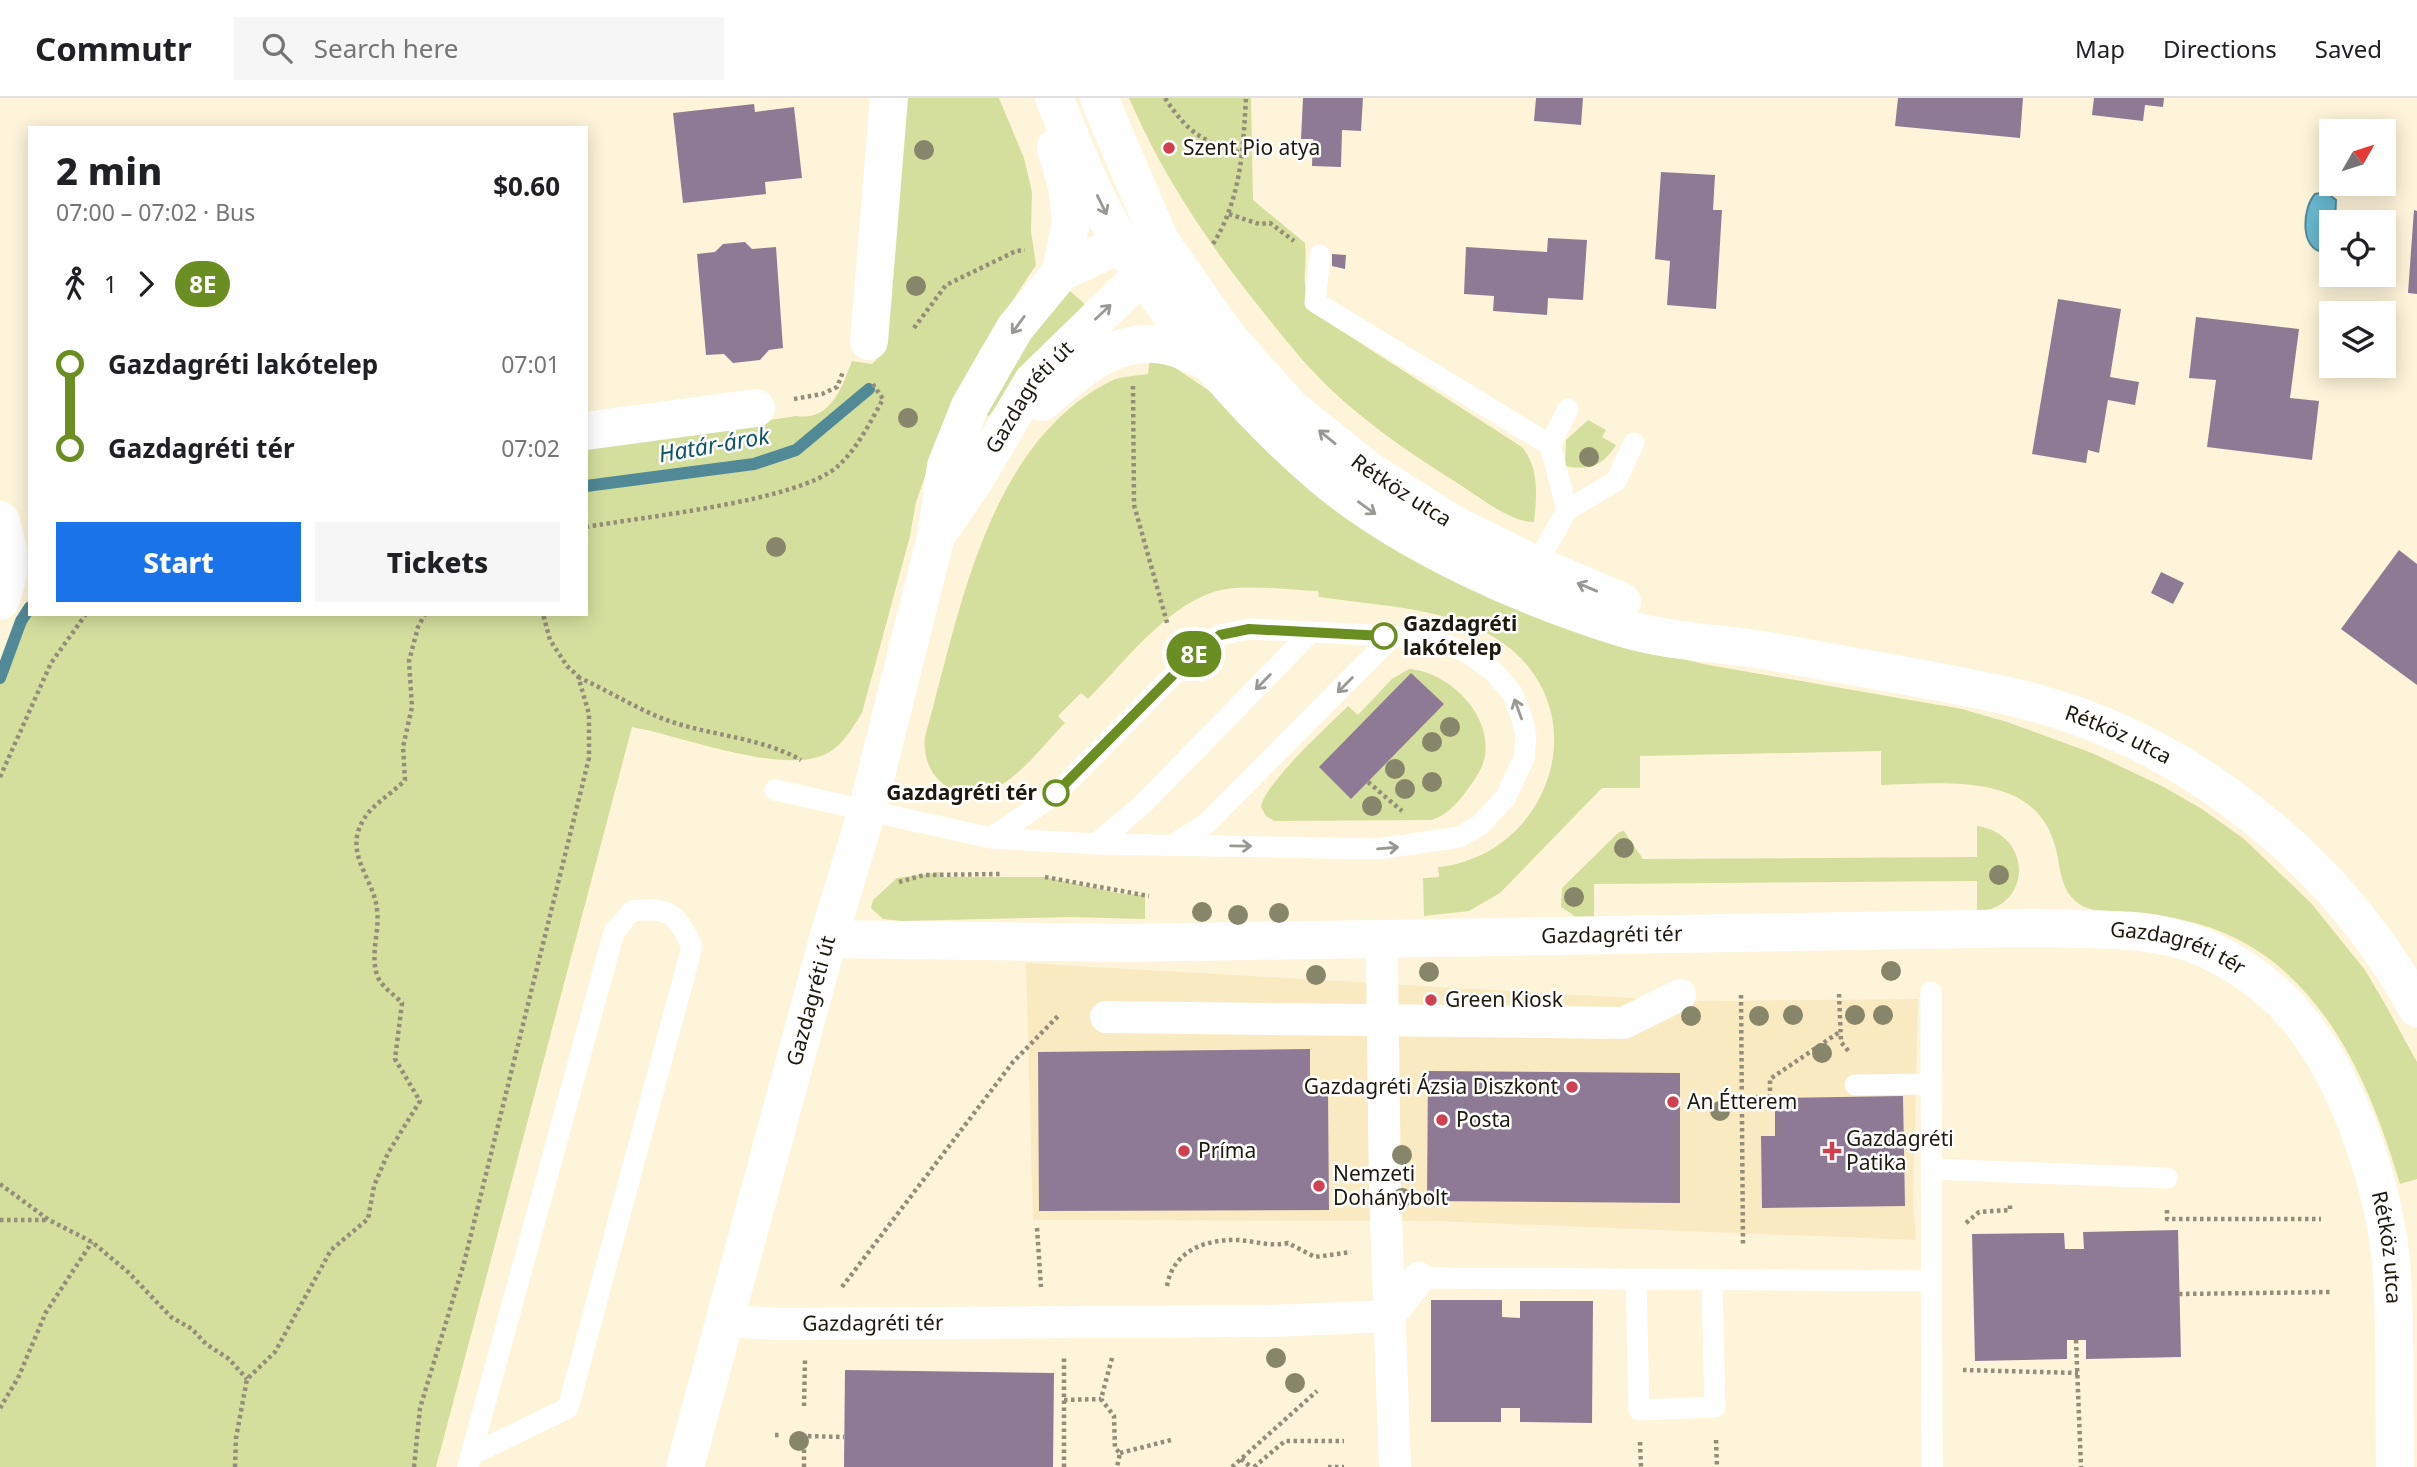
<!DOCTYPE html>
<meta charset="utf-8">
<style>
body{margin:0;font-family:"Noto Sans",sans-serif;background:#f6f6f6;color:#202124;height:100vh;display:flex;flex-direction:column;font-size:26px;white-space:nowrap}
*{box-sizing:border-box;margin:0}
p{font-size:23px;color:#757577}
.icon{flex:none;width:38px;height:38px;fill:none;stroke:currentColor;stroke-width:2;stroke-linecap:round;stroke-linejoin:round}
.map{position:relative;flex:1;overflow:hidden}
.drawer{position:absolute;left:28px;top:28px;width:560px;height:490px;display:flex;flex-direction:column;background:#fff;border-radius:0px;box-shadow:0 4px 18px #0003}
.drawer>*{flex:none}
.badge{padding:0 14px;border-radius:23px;font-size:24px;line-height:46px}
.needle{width:46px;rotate:51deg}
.fabs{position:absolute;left:2319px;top:21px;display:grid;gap:14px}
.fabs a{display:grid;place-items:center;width:77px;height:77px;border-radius:0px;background:#fff;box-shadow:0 4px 18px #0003;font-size:35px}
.map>.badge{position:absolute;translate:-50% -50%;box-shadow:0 0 0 4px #fff}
.legs{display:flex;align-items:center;gap:10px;height:77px;padding:0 28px;font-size:23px}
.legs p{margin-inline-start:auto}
.overview{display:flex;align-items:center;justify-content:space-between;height:119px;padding:0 28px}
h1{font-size:38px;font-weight:800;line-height:52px}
.primary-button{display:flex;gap:14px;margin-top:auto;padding:14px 28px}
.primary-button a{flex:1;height:80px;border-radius:0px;background:#1a73e8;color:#fff;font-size:28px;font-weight:800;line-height:80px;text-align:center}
.primary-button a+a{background:#f6f6f6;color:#202124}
ul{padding:0 28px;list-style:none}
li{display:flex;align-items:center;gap:24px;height:84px;font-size:26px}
li i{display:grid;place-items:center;width:10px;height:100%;margin:0 9px;background:currentColor}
li i::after{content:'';width:18px;height:18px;margin:-9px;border:5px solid;border-radius:50%;background:#fff}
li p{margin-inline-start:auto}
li:first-child i{background:linear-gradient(#0000 50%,currentColor 0)}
li:last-child i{background:linear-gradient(currentColor 50%,#0000 0)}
header{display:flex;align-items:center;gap:42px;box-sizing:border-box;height:98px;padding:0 35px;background:#fff;border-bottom:2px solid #e0e0e0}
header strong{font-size:33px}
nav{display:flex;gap:38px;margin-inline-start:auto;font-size:24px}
.search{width:490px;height:63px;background:#f6f6f6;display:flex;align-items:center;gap:18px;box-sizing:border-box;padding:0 24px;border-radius:0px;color:#757577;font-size:26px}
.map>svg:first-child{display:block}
</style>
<header>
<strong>Commutr</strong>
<div class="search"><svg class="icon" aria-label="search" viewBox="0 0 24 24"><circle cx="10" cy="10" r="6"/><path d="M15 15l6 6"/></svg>Search here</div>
<nav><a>Map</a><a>Directions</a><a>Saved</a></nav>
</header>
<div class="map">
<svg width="2417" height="1369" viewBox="0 0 2417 1369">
<rect width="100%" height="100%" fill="#fef4da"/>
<polygon fill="#f9eac1" points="1026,865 1684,903 1918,901 1913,1107 1916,1142 1432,1123 1033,1122"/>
<g fill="#d4df9e">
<path d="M904,0h95l25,60 8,34 -1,39 5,34 -56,85 -40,83 -24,69 -6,34 -48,177c-10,15 -18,31 -34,40 -44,24 -148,-18 -196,-26l-196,740h-436v-789l21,-57 9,-14v7h556v-165l210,-33c35,5 45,-27 56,-55l20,3 12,-12z"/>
<path d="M1129,0h122l2,102 52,43c3,29 -7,44 10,71l207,133c17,21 15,48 12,75 -24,0 -55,-25 -75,-38 -42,-26 -83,-54 -120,-87 -28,-25 -52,-55 -75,-84 -54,-67 -101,-136 -135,-215z"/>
<polygon points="1070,193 1088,209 1013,286 989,318 984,316 1019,252"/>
<path d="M1150,261l21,6 52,35 421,249 59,15 259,45 45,13 85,31 70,33 40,23 42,30 67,64 54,67 20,34 32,58v117l-17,5c-33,-112 -87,-234 -213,-263 -17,-4 -34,-8 -52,-9 -18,-1 -41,3 -57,-9 -19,-14 -17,-37 -23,-57 -20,-76 -114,-62 -174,-61v-34l-241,5v32h-38l-102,105 -31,18 -45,5 -1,-38 16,-1 -1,-10c112,-12 161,-155 65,-224 -50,-36 -125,-37 -184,-46l-1,-6c-30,-1 -63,-6 -92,-2 -54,9 -101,73 -138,110l-7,-6 -23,23 7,7c-31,31 -78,102 -125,58 -12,-10 -17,-29 -15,-44 34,-121 61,-293 186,-356 10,-5 25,-5 37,-7z"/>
<path d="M1588,322l18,10 -4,7 14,8c-13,21 -27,26 -51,21l1,-26z"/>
<path d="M1409,571c41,3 86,48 75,91 -3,12 -12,23 -19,33 -10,13 -19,22 -33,27l-158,1 -8,-5 -5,-9c3,-23 68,-82 87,-101l10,9 34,-36z"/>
<path d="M1977,728c56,8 56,81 0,86v-31l-383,3v33h-18l-15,-10 1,-19 57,-56 5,-1 19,28 334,-2z"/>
<polygon points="940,774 942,779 1044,779 1123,796 1145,797 1145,821 1071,819 901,823 883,821 871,810 873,802 897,780"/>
</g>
<path fill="#67b9d0" stroke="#518996" stroke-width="2" d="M2326,94l10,8 -1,22h-4v24l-12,5c-19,-7 -16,-44 -4,-57z"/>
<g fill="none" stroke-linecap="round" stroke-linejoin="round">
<g stroke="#518996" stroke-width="12">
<polyline points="586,388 754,366 796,352 869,291"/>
<polyline points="0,580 21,523 30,509"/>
</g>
</g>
<g fill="#8e7a94">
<polygon points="1303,0 1363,0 1361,33 1342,32 1341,69 1312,68 1313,41 1301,41"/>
<polygon points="1536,0 1583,0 1581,27 1534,23"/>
<polygon points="1898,0 2023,0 2020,40 1895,28"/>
<polygon points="2094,0 2164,0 2163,9 2145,7 2143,23 2092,17"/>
<polygon points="754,6 755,14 794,9 802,80 765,84 766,96 683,105 673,15"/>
<polygon points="1661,74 1715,77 1713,112 1722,112 1716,211 1667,207 1670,163 1655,161"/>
<polygon points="2414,112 2417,113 2417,196 2408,195"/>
<polygon points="1548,140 1587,142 1583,202 1548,200 1547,217 1493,213 1494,198 1464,196 1466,149 1547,154"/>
<polygon points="745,144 752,151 776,149 783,250 769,252 760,262 733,265 724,256 706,257 697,156 715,154 723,146"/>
<polygon points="1332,156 1346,157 1345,171 1332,168"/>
<polygon points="2058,201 2121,211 2110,279 2139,284 2135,307 2108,302 2099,355 2088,352 2086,365 2032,356"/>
<polygon points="2196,219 2299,231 2290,300 2319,303 2312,362 2207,349 2216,282 2189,280"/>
<polygon points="2399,452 2417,466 2417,587 2341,531"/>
<polygon points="2161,474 2184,485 2173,506 2151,495"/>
<polygon points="1411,575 1444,606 1351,701 1319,669"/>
<polygon points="1310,951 1310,994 1328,994 1329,1112 1039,1113 1038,954"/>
<polygon points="1428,973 1680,975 1680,1105 1427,1103"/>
<polygon points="1903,998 1905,1108 1762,1110 1761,1038 1775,1038 1775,1000"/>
<polygon points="2178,1132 2181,1259 2086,1261 2086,1242 2067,1242 2067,1261 1975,1263 1972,1136 2064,1135 2065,1151 2084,1151 2083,1134"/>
<polygon points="1431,1202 1502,1202 1502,1219 1520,1220 1520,1203 1593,1203 1592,1325 1520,1324 1520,1310 1501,1310 1501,1324 1431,1324"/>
<polygon points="845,1272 1054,1275 1053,1369 844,1369"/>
</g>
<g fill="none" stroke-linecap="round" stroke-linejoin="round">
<g stroke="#948d7a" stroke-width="4.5" stroke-dasharray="3.5 3.5" stroke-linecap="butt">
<path d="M1165,0c22,34 39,45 77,55"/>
<polyline points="1229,116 1259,126 1270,125 1294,143"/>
<path d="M1213,146c28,-45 30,-94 33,-146"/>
<polyline points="914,230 946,187 1016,153 1025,152"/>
<polyline points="1133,288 1134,407 1168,528"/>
<polyline points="794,301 822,296 837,289 843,274"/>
<path d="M586,429c56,-10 214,-26 252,-61 19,-17 33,-45 45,-67l-11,-16"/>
<path d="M578,579c31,14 62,34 94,45 43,14 90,16 129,38"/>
<polyline points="0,679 51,565 86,516"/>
<polyline points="1368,684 1402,713"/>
<polyline points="1045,779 1149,798"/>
<polyline points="899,784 924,777 1002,776"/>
<polyline points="1839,896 1841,944 1850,955"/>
<polyline points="1741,897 1743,1149"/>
<polyline points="1742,999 1770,1000 1770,981 1841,933"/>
<polyline points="0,1086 49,1122 92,1144 128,1174 171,1219 192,1231 206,1246 229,1261 247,1281"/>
<polyline points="2167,1112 2167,1121 2321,1121"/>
<polyline points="0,1122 48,1122"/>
<polyline points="1966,1125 1979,1114 2010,1112 2010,1107"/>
<polyline points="1037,1130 1041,1189"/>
<path d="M1167,1188c6,-35 38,-47 71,-46 17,1 33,7 50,3l27,14 36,-5"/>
<polyline points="842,1189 1013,964 1059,917"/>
<polyline points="2179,1196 2332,1194"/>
<polyline points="2076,1242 2081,1369"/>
<polyline points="1112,1260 1101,1301 1114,1318 1115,1350 1120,1355 1117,1369"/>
<polyline points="1963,1272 2078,1275"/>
<polyline points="1064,1302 1101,1301"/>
<polyline points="804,1308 805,1262"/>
<polyline points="0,1310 18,1280 46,1214 92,1144"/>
<polyline points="775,1337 779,1337"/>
<polyline points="1716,1342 1717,1369"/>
<polyline points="1640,1344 1641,1369"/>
<polyline points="1120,1355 1171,1342"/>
<polyline points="1241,1361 1251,1369"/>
<path d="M235,1369l1,-29 11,-59 28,-27 56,-102 37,-31 6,-33 14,-33 32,-52 -25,-42 7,-56c-8,-9 -21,-16 -25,-28 -7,-22 3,-44 0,-65 -2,-27 -27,-50 -19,-78 8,-26 30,-34 47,-52l-2,-33 9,-40 -3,-46 9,-34 7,-13"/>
<polyline points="414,1369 420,1310 464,1165 589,660 589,616 578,578 567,568 550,542 543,516"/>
<polyline points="804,1369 804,1338 844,1339"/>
<polyline points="1064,1369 1064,1260"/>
<polyline points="1232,1369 1317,1293"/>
<polyline points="1254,1369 1285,1343 1344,1343"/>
<polyline points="1328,1369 1344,1369"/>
</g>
<g stroke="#fff" stroke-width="21">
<polyline points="1320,157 1315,204 1550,347"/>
<polyline points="1567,412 1616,383 1634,345"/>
<polyline points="1536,467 1567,412 1550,347 1568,311"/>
<polyline points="775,692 991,740 1096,746 1378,751 1460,739 1480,727 1506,699 1524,660 1526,637 1521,617 1512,595 1494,574 1467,554 1435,543 1393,538 1249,531 1220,537 1197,553 1056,696 991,740"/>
<polyline points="1096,746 1142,707 1310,535"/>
<polyline points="1173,747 1207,725 1393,538"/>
<polyline points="1931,894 1932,1369"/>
<polyline points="1855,987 1931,986"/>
<polyline points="1932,1071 2167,1080"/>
<polyline points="1419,1180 1931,1183"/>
<polyline points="1636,1182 1639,1312 1715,1309 1712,1183"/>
<path d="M468,1369l3,-12 143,-523 18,-21c37,-4 45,2 60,36l-124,461 -97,47"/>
</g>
<g stroke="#fff" stroke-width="32">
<polyline points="1382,861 1385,1092 1395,1369"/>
<polyline points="1106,919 1624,925 1680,897"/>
<path id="s1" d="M726,1223l52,3 494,-3 117,-5 30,-38"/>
</g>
<g stroke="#fff" stroke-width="38">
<polyline points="869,243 889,0"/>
<polyline points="586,333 756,310"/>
<path d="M0,422c10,29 12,52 0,81"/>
<path id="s2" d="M828,841l298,4 914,-15c52,2 113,-2 162,19 34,15 70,40 94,69 54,64 91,177 96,260 4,63 2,128 3,191"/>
</g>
<g stroke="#fff" stroke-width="38">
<path id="s3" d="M1054,0c21,49 40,104 70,149 54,83 123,165 198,229 79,67 202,122 301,152 46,14 98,15 145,23 83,16 166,28 248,47 167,39 319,160 401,310"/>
<path id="s4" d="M1099,0l61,143 69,98 63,70 76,61 85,54 83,41 86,37"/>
<polyline points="1056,49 1067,89 1071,124 1061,174"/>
<path d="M1042,304c36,-31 75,-68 127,-56 13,3 28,11 41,16"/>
<path id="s5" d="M941,431l34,-50 58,-98 110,-107 12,-22"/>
<path id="s6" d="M685,1369l143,-528 39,-128 69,-275 10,-70 24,-60 45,-78 46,-56 60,-28 39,-3"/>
</g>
</g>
<g fill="#88866a">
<circle cx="924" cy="52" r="10"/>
<circle cx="916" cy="188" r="10"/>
<circle cx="908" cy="320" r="10"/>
<circle cx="1589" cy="359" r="10"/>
<circle cx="776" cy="449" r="10"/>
<circle cx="1450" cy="629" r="10"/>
<circle cx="1432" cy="644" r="10"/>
<circle cx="1395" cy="671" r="10"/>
<circle cx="1432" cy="684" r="10"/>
<circle cx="1405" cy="691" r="10"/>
<circle cx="1372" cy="708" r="10"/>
<circle cx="1624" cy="750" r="10"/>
<circle cx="1999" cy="777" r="10"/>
<circle cx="1574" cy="799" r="10"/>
<circle cx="1202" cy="814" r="10"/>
<circle cx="1279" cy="815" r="10"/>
<circle cx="1238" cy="817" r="10"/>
<circle cx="1891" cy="873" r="10"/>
<circle cx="1429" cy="874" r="10"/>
<circle cx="1316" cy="877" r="10"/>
<circle cx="1793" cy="917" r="10"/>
<circle cx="1855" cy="917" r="10"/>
<circle cx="1883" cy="917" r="10"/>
<circle cx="1691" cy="918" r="10"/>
<circle cx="1759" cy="918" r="10"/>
<circle cx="1822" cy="955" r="10"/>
<circle cx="1720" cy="1013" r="10"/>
<circle cx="1402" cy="1057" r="10"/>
<circle cx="1402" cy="1100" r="10"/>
<circle cx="1276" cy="1260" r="10"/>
<circle cx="1295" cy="1285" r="10"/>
<circle cx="799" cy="1343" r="10"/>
</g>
<defs><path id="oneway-shaft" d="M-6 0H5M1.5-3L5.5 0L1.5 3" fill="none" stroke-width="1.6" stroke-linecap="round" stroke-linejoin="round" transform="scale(1.75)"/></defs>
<g stroke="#999892">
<use href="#oneway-shaft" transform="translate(1102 107) rotate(64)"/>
<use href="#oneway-shaft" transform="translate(1103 214) rotate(-43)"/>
<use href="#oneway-shaft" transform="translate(1018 227) rotate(126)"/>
<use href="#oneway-shaft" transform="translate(1327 339) rotate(-141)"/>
<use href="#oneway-shaft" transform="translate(1367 410) rotate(36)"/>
<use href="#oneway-shaft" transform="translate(1587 489) rotate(-157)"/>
<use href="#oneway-shaft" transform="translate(1263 584) rotate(134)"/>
<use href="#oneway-shaft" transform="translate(1345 587) rotate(135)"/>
<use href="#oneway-shaft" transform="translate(1518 611) rotate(-110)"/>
<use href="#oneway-shaft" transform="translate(1241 748) rotate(1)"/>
<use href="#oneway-shaft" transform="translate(1388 750) rotate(-5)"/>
</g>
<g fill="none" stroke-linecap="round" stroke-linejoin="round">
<g stroke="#fff" stroke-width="16">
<polyline id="line-1" points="1056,695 1197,553 1220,537 1249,531 1384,538"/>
</g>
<use href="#line-1" stroke="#6b8e23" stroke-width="10"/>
</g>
<g fill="#d14050" stroke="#fff" stroke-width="2.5">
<circle cx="1169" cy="50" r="7"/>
<circle cx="1431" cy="902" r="7"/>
<circle cx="1572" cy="989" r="7"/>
<circle cx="1673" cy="1004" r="7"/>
<circle cx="1442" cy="1022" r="7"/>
<circle cx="1184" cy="1053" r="7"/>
<path d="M1828.5 1042.5h7v7h7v7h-7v7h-7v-7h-7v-7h7z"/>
<circle cx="1319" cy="1088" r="7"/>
</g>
<g fill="#fff" stroke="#6b8e23" stroke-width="3.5">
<circle cx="1384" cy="538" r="12"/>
<circle cx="1056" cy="695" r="12"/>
</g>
<g text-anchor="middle" stroke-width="5" stroke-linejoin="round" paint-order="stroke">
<g font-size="21" fill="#1d190d" stroke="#fff" text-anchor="start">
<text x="1183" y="57">Szent Pio atya</text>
<text x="1445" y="909">Green Kiosk</text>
<text x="1558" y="996" text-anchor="end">Gazdagréti Ázsia Diszkont</text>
<text x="1687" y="1011">An Étterem</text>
<text x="1456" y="1029">Posta</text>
<text x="1846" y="1048">Gazdagréti<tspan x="1846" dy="24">Patika</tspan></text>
<text x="1198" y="1060">Príma</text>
<text x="1333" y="1083">Nemzeti<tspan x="1333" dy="24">Dohánybolt</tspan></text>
</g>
<g font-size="21" fill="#1d190d" stroke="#fff">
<text dy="7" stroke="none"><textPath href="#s5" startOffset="159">Gazdagréti út</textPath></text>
<text dy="7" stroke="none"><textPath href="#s4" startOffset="506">Rétköz utca</textPath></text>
<text dy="7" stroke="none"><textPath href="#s3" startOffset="1316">Rétköz utca</textPath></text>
<text dy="7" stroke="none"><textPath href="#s2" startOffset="784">Gazdagréti tér</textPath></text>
<text dy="7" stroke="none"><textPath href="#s2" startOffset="1353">Gazdagréti tér</textPath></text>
<text dy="7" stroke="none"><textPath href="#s6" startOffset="483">Gazdagréti út</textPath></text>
<text dy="7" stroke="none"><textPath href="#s2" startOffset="1746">Rétköz utca</textPath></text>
<text dy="7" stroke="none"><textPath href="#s1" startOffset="147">Gazdagréti tér</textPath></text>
</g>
<g font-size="21" font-weight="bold" fill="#1d190d" stroke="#fff" text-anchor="start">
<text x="1403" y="533">Gazdagréti<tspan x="1403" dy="24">lakótelep</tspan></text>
<text x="1037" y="702" text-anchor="end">Gazdagréti tér</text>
</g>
<g font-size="23" font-style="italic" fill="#0e5566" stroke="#fff">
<text transform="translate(714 347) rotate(-10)" y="8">Határ-árok</text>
</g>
</g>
</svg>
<div class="fabs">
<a><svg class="needle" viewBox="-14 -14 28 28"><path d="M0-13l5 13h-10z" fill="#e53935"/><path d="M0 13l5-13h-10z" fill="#757577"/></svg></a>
<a><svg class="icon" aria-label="locate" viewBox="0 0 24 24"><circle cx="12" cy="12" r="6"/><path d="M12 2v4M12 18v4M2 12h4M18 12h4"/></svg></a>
<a><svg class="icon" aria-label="layers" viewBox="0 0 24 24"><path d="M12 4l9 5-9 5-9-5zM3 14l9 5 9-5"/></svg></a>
</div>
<b class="badge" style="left:1194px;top:556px;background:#6b8e23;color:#fff">8E</b>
<section class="drawer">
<div class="overview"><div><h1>2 min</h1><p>07:00 – 07:02 · Bus</p></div><b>$0.60</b></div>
<div class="legs"><svg class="icon" aria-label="walk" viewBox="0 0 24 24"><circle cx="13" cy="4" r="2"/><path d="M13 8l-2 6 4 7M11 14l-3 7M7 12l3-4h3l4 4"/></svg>1<svg class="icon" aria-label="forward" viewBox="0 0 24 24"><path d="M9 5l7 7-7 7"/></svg><b class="badge" style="background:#6b8e23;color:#fff">8E</b></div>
<ul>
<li><i style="color:#6b8e23"></i><b>Gazdagréti lakótelep</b><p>07:01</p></li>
<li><i style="color:#6b8e23"></i><b>Gazdagréti tér</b><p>07:02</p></li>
</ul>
<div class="primary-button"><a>Start</a><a>Tickets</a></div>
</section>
</div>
